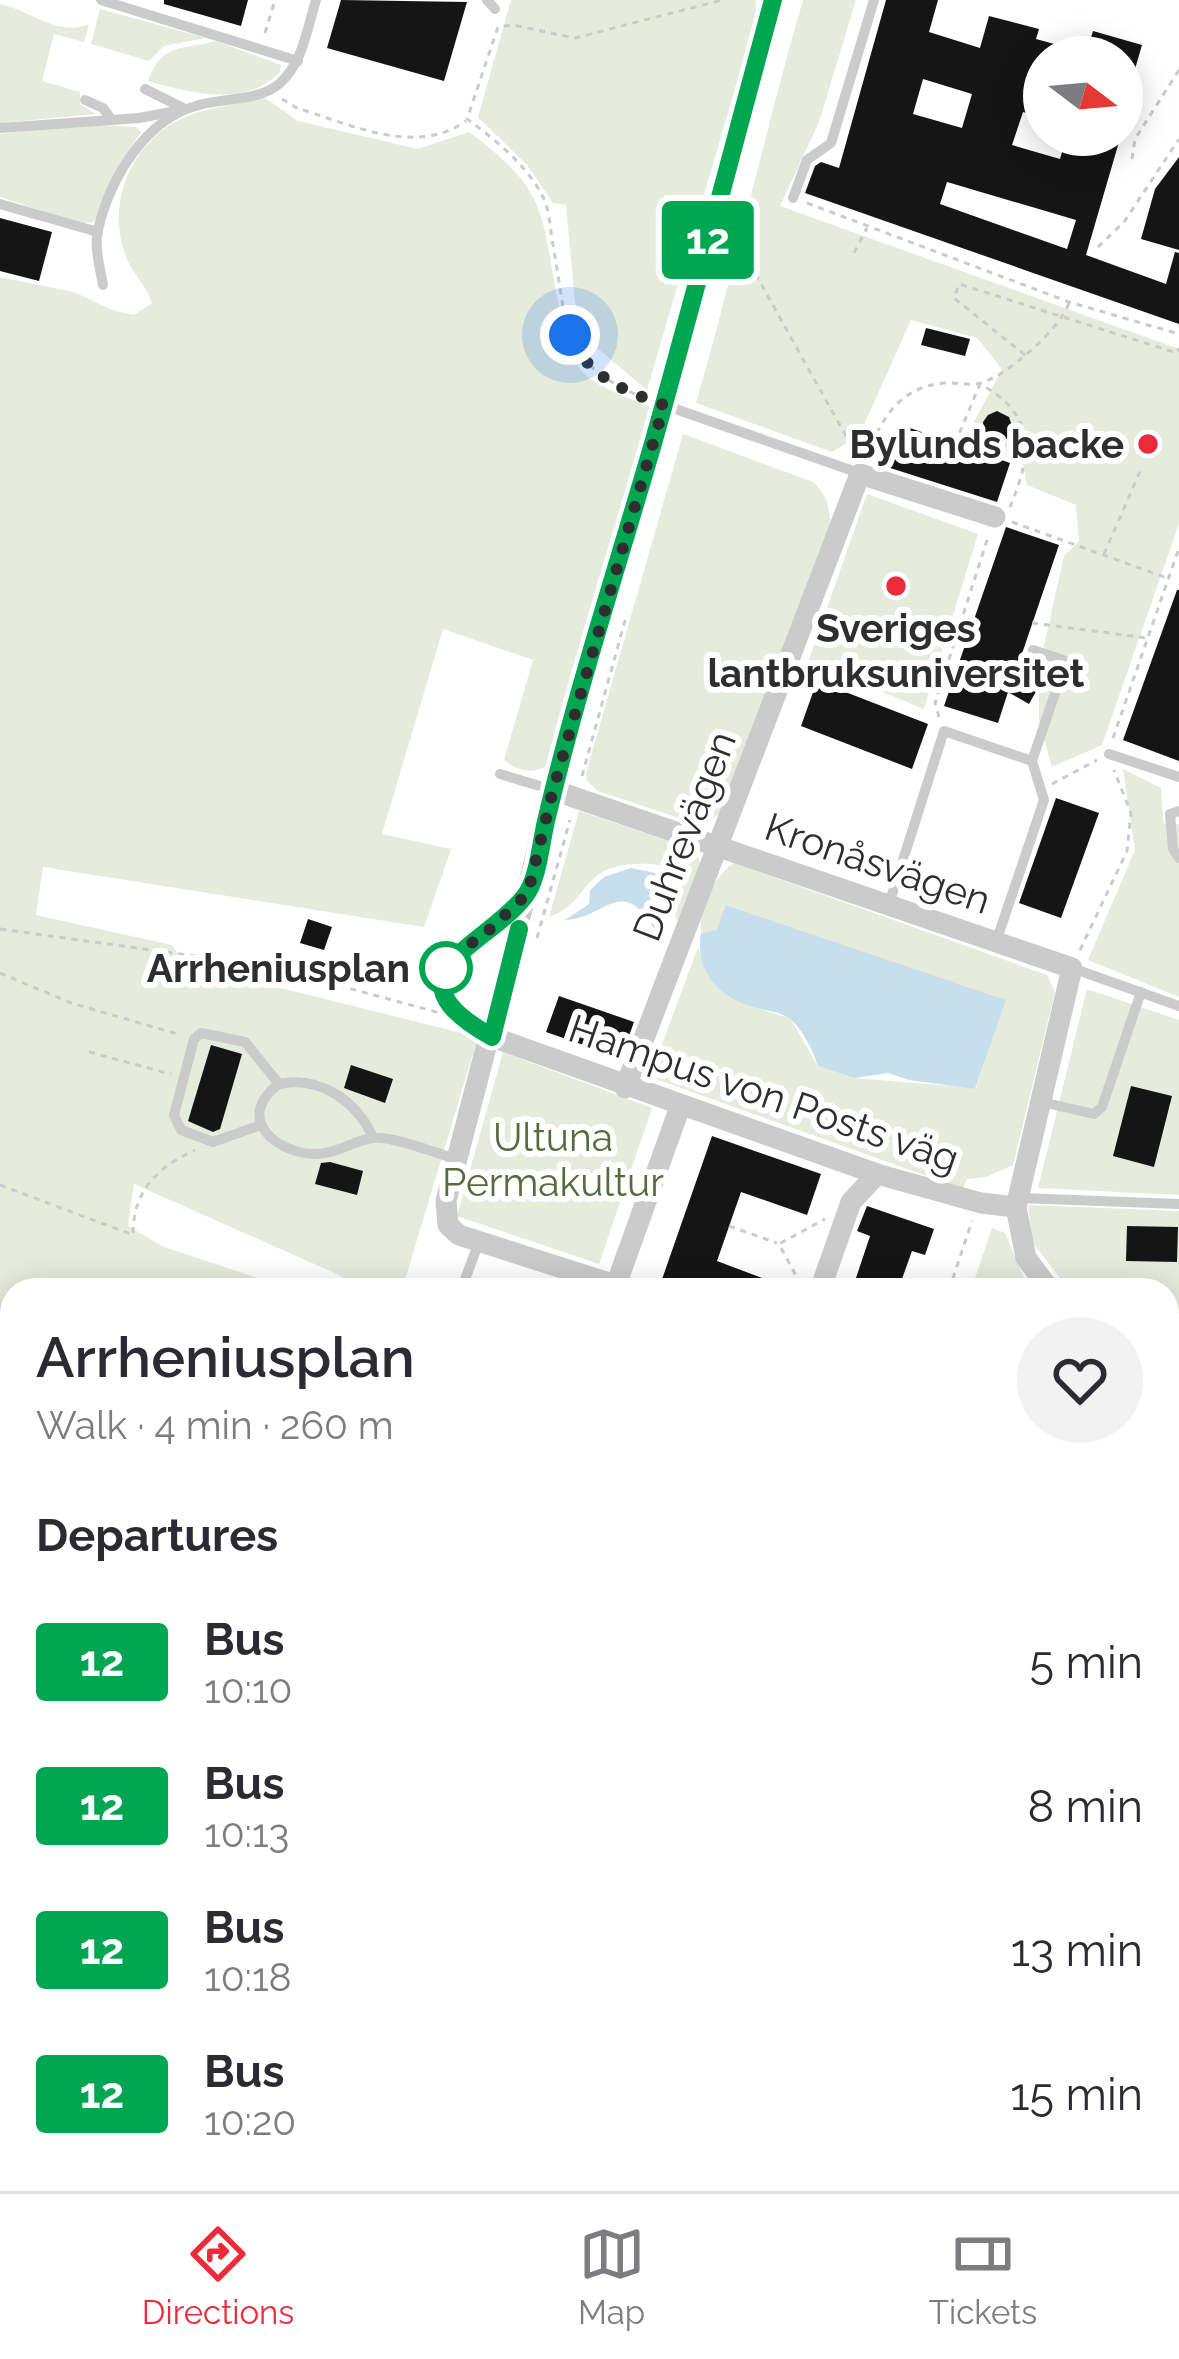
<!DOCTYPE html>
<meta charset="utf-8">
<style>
body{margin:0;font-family:Raleway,sans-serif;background:#f2f2f3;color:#2b2b33;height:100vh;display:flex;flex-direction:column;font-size:45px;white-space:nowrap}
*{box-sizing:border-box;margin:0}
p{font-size:39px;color:#7c7c81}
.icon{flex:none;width:66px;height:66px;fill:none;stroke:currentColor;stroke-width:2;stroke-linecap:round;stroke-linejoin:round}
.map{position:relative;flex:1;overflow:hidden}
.sheet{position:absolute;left:0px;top:1278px;width:1179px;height:915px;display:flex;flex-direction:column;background:#fff;border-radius:36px 36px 0 0;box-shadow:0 6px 30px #0003}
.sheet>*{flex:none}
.badge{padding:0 24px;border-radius:9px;font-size:42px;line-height:78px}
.needle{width:78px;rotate:106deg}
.controls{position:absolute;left:1023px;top:36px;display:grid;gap:24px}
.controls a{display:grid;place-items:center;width:120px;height:120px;border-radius:50%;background:#fff;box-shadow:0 6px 30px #0003;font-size:60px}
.you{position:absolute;width:60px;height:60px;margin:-30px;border:9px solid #fff;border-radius:50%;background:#1a73e8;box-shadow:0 0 0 18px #1a73e833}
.map>.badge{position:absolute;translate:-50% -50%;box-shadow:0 0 0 6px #fff}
h2{padding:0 36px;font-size:45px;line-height:108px}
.round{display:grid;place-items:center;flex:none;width:126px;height:126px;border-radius:63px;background:#f2f2f3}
.overview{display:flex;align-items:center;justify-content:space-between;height:204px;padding:0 36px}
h1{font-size:57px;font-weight:600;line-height:90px}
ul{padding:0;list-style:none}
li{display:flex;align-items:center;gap:36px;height:144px;padding:0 36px}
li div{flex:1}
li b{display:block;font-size:45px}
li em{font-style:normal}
li .badge{min-width:132px;font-weight:700;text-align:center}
.tabs{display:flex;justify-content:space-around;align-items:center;height:168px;border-top:3px solid #e1e1e2;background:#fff;font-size:33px;color:#7c7c81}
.tabs a{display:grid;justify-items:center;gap:6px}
.tabs .selected{color:#eb2b3b}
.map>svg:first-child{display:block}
</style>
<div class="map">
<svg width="1179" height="2191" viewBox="0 0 1179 2191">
<rect width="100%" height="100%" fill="#fff"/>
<g fill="#e5ecdc">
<polygon points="511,0 756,0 756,17 647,390 584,337 575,302 566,205 553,203 527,165 478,117"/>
<path d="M803,0h53l-37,122 -39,84 399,143v175l-77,221 -50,22 -13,-46v-53l25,-112 15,-15 -3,-36 -49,-20 -4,-21 -57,-27 36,-68 -25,-31 -66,-18 -52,116 -27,16 -136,-49c39,-134 68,-269 107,-403z"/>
<path d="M0,4c32,7 57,33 89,20l-5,18 -30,-8 -12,47 38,11v12l16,10 -96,9z"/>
<polygon points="100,9 206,38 164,46 149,61 91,44"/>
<path d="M216,41l65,24 -1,7c-34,36 -91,21 -132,9 13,-38 33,-31 68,-40z"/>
<path d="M264,97l34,24 120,28 51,-17c87,64 70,87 92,183 4,16 8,39 18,53 15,20 52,30 73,40l-95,350c-16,16 -34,17 -53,2l29,-100 -90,-31 -61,205 69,15 -27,78 -381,-60 -7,48 136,30 13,19 293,73 -76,253h-41l-22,-15 -205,-91 -6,42 36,21 130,43h-282v106l-12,-4v-1115l74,15 38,18 22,5 18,-12c-6,-19 -22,-32 -27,-49 -20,-56 10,-118 65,-139 23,-9 50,-11 74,-18z"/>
<polygon points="80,124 136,127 141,132 122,160 94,222 79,223 0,197 0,134"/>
<path d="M683,434l130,48c13,12 17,25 17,42l-110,290 -20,11 -102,-34 -11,-10 -1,-8z"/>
<polygon points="867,494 978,534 924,709 808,662"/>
<polygon points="1123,769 1161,788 1163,823 1179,824 1179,997 1088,960 1135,850"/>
<path d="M579,811l117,39 5,18 -22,56c-12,-24 -2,-34 -20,-59 -20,-3 -51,-2 -66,14 -16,17 -20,29 -44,38z"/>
<path d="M734,863l313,112 8,17 -42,173 -27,12 -19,2 -4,10 -313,-112 48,-130c15,49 47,58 92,71l28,48 36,12 122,10 29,-88 -281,-94 -6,24 -17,3c-3,-23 14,-59 33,-70z"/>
<polygon points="1087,989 1179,1020 1179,1195 1038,1188"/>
<polygon points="503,1052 652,1108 599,1264 457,1216"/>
<polygon points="1028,1205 1179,1211 1179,1344 1167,1338 1167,1290 1067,1287 1033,1243"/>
<polygon points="992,1228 1005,1233 1029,1290 971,1290"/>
<polygon points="1167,1471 1179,1476 1179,1685 1167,1684"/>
<polygon points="0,1555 12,1563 12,2181 1167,2181 1167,1788 1179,1791 1179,2191 0,2191"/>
</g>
<g fill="#c7deed">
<path d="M631,868l24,5 7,16 -2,27 9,12h-15c-34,-54 -49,-9 -89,-8l24,-16 1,-14 14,-13z"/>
<path d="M725,905l281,95 -31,89 -66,-9 -21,-7 -34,5 -36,-12c-5,-15 -17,-41 -31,-49 -10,-6 -26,-7 -37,-11 -34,-10 -55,-38 -49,-73l16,-3z"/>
<polygon points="0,1467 12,1491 12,1621 0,1616"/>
<polygon points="1167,1684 1179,1685 1179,1852 1167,1849"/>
</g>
<g fill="#151515" fill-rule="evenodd">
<polygon points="164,0 248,0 241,26 164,4"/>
<polygon points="341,0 467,2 444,81 327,48"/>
<path d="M886,0h52l-9,32 51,16 9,-32 50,13 -3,10 22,6 -4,12h-10v61l-21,-6 -11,33 48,14 7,-24h54l-35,120 80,29 9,-32 4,1v71l-374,-131 10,-27 6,-4 18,6zM923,79l49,15 -10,34 -49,-14zM947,182l129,38 -9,29 -127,-45z"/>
<polygon points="1093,31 1142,45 1126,100 1122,99 1122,57 1085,57"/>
<polygon points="1179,157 1179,250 1141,239 1155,189"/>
<polygon points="0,218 52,232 39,281 0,271"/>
<polygon points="926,328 970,339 965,356 921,345"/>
<polygon points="997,411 1009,417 1012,426 1010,436 988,455 1010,463 997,502 887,467 901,425 986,454 983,422 988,415"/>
<polygon points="1006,527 1059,545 1014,677 1033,678 1038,688 1029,704 1008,692 998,723 944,706"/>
<polygon points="1177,590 1179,590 1179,761 1123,740"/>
<polygon points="817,681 928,724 912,769 801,726"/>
<polygon points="1056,798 1099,813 1061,918 1019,903"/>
<polygon points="308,919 332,927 324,950 300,943"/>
<polygon points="559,996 634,1022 621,1058 546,1032"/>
<polygon points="211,1045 242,1054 220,1129 213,1132 188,1121"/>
<polygon points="351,1065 393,1079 385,1103 344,1088"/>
<polygon points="1131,1086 1172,1096 1154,1167 1113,1156"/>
<polygon points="712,1136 821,1174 807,1215 741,1192 717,1261 794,1290 676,1290 660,1285"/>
<polygon points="330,1162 363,1171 357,1195 315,1184 321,1163"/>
<polygon points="867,1206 934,1229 925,1255 912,1251 898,1290 852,1290 870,1236 857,1231"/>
<polygon points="1127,1226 1178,1227 1177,1262 1126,1261"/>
</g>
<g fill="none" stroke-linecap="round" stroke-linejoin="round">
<g stroke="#cbcbcb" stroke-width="3" stroke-dasharray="6 6" stroke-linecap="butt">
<polyline points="265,33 275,0"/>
<path d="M282,99l15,9c53,16 118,49 169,13"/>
<polyline points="1132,159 1135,139 1179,70"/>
<polyline points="807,203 1069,302 1179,334"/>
<polyline points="732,232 856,454"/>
<polyline points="1098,247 1124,222 1179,139"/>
<polyline points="854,253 867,228"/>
<polyline points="1025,355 954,298 959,284 1177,353 1179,348"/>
<path d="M646,399c-89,-38 -77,-69 -93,-154 -3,-15 -3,-32 -9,-46 -15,-32 -48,-59 -77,-80l31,-92 15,-2 62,13 147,-38"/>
<path d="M955,444l25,-60c56,31 53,68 30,123"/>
<path d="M867,455c15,-37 32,-67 76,-72 12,-1 27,3 38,0 28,-9 78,-53 88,-80"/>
<polyline points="1012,522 1167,578"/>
<polyline points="1104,554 1142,467"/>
<polyline points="1032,623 1147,638"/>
<polyline points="939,717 935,703 988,537"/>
<polyline points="1113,738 1179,548"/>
<polyline points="582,776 626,617"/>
<polyline points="1052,784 1097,760"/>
<polyline points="0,929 266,966"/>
<polyline points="537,938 570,820"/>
<polyline points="1080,950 1127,851 1131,813 1114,770"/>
<polyline points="0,973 71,1003 181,1035"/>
<polyline points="304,976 440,1013"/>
<polyline points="89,1052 171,1074"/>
<path d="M0,1185l133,50c0,-45 24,-67 62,-85"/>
<polyline points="729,1226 777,1243"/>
<polyline points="801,1285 779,1244 825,1219"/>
<polyline points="949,1290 972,1221"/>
<polyline points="0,1409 12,1413"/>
<polyline points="1167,1577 1179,1581"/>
</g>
<g stroke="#cbcbcb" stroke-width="10">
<polyline points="101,0 298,61"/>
<polyline points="487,0 495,9"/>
<polyline points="145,89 185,109"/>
<polyline points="85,100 103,108 111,119"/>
<polyline points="0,128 139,118 176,111"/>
<polyline points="793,198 807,160 831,143 874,0"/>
<polyline points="0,204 98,232"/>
<path d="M103,285c-3,-18 -9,-37 -5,-55 12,-52 47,-111 101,-125 24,-7 60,-4 80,-21 24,-21 28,-55 37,-84"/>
<polyline points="664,405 859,473"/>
<polyline points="1109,754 1179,777"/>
<polyline points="500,774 553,790"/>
<polyline points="1179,811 1170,814 1173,849 1179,858"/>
<polyline points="889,904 944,731 1032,761"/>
<polyline points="996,942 1044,800 1032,761 1066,661 1033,650"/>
<polyline points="277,957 290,973"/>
<polyline points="1072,968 1179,1006"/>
<path d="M488,1036c-96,-56 -15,-91 33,-137"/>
<polyline points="1042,1102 1094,1114 1102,1107 1141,992"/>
<polyline points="261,1125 213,1142 181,1130 174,1115 194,1039 201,1033 245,1042 279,1084"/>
<path d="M373,1137c-17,-36 -53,-62 -94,-53 -45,33 -4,70 38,70 21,-1 36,-13 55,-16 18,-3 64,15 84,21"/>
<polyline points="1020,1198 1179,1204"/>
<polyline points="461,1290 479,1242"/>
</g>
<g stroke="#cbcbcb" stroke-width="21">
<polyline points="553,790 1072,968 1016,1207 1026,1258 1050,1290"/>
<polyline points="492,1037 877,1174 981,1203 1016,1207"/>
<polyline points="625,1088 860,474 995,517"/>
<polyline points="616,1285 680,1107"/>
<polyline points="631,1290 459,1235 448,1225 446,1201 553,790 664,405 773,0"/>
<polyline points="820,1290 851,1202 877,1174"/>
<polyline points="1167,1357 1179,1364"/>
</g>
</g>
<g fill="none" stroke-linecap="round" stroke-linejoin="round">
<g stroke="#fff" stroke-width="27">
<path id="line" d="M519,929l-27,108c-112,-63 -6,-90 33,-141 14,-18 16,-57 22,-79 30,-127 71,-252 107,-377 41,-146 79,-293 119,-440"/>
</g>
<use href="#line" stroke="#00a651" stroke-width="18"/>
<path stroke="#2e2e2e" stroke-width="12" stroke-dasharray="0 21.6" d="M446,968l-1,3 14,-19 27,-19 42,-40 25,-103 111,-385c-40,-14 -77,-29 -94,-70"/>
</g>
<g fill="#eb2b3b" stroke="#fff" stroke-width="4.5">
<circle cx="1148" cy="444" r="12"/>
<circle cx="896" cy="586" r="12"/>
</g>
<circle fill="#fff" stroke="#00a651" stroke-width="6" cx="446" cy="968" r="24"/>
<g text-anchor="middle" stroke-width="12" stroke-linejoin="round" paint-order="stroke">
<g font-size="39" font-weight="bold" fill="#2e2e2e" stroke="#fff" text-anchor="end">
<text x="1124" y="458">Bylunds backe</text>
<text x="896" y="642" text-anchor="middle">Sveriges<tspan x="896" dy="45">lantbruksuniversitet</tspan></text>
</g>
<g font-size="39" fill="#2e2e2e" stroke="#fff">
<text transform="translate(684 836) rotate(-69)" y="14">Duhrevägen</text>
<text transform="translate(878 863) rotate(19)" y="14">Kronåsvägen</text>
<text transform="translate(764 1093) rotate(19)" y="14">Hampus von Posts väg</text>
</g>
<g font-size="39" font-weight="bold" fill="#2e2e2e" stroke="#fff" text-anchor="end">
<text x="410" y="982">Arrheniusplan</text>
</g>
<g font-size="39" fill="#526c3a" stroke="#fff">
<text x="553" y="1151">Ultuna<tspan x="553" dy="45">Permakultur</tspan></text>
</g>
</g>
</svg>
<div class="controls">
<a><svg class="needle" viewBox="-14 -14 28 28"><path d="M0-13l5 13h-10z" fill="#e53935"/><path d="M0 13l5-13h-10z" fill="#7c7c81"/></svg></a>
</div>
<div class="you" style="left:570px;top:335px"></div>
<b class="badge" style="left:708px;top:240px;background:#00a651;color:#fff">12</b>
<section class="sheet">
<div class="overview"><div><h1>Arrheniusplan</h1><p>Walk · 4 min · 260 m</p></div><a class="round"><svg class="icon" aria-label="heart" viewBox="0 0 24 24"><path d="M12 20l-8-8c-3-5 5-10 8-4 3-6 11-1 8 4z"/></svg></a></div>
<h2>Departures</h2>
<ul>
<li><span class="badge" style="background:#00a651;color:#fff">12</span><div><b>Bus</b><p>10:10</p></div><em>5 min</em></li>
<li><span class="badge" style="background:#00a651;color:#fff">12</span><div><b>Bus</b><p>10:13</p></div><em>8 min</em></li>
<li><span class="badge" style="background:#00a651;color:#fff">12</span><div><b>Bus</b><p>10:18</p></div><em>13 min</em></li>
<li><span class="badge" style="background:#00a651;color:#fff">12</span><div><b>Bus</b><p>10:20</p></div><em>15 min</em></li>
</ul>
</section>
</div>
<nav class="tabs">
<a class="selected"><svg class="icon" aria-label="directions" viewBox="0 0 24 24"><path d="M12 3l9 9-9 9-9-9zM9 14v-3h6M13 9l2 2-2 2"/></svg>Directions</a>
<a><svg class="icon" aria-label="map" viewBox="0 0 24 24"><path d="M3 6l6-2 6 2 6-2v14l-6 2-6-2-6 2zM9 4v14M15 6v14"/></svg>Map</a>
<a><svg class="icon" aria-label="tickets" viewBox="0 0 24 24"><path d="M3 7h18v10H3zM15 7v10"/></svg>Tickets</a>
</nav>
